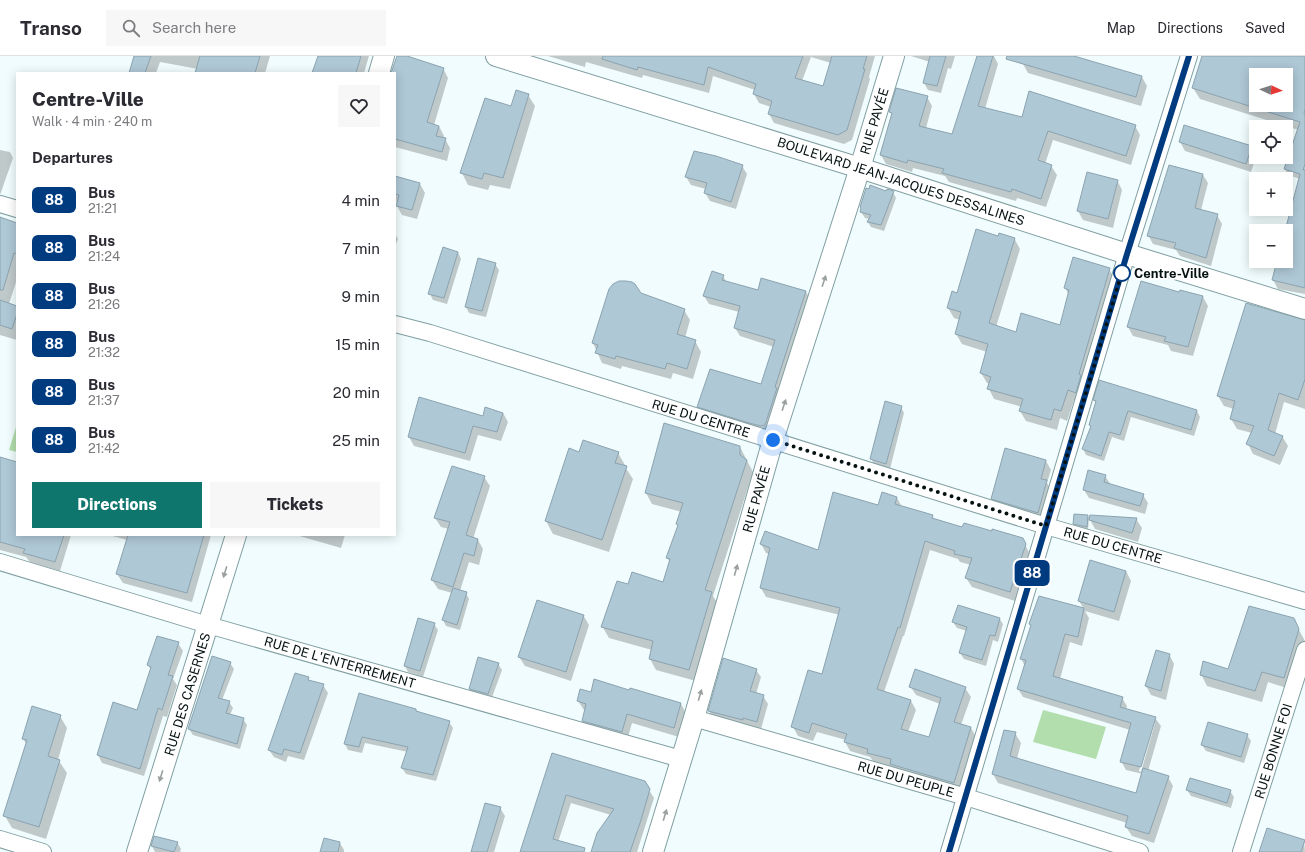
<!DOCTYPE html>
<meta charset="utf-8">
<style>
body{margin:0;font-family:"Public Sans",sans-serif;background:#f7f7f7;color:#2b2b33;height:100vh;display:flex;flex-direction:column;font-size:15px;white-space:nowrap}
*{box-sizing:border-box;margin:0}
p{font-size:13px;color:#7c7c81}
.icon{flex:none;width:22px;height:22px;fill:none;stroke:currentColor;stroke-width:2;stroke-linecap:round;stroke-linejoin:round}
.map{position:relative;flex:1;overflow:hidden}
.panel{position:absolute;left:16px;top:16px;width:380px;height:464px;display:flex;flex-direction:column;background:#fff;border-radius:0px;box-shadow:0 2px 10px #0003}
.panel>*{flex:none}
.badge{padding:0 8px;border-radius:6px;font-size:14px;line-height:26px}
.needle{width:26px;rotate:94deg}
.controls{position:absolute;left:1249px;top:12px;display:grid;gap:8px}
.controls a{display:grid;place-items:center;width:44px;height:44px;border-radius:0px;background:#fff;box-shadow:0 2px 10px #0003;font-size:20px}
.you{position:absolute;width:20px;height:20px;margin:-10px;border:3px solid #fff;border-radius:50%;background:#1a73e8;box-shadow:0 0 0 6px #1a73e833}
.map>.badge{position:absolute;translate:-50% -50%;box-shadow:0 0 0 2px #fff}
h2{padding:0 16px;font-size:15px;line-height:36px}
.round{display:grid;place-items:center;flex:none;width:42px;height:42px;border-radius:0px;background:#f7f7f7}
.overview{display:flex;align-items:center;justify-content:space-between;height:68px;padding:0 16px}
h1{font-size:19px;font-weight:800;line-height:30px}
.action{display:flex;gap:8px;margin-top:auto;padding:8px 16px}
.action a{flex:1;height:46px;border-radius:0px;background:#0f766e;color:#fff;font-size:16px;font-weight:800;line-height:46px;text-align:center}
.action a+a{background:#f7f7f7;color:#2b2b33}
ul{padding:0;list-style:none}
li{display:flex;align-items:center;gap:12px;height:48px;padding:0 16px}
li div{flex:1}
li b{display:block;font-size:15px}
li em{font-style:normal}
li .badge{min-width:44px;font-weight:700;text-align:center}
header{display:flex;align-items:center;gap:24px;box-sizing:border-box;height:56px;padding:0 20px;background:#fff;border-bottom:1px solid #e1e1e2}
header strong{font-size:19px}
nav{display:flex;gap:22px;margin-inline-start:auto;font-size:14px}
.search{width:280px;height:36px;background:#f7f7f7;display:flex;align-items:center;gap:10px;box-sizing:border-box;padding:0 14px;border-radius:0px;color:#7c7c81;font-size:15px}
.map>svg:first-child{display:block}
</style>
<header>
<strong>Transo</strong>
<div class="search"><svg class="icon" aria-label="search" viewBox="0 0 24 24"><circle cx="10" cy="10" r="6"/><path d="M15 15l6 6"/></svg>Search here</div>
<nav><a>Map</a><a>Directions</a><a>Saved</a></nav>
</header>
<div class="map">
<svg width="1305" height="796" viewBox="0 0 1305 796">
<rect width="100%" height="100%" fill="#f0fcfd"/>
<g fill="#b2dead">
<polygon points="17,368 17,396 9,394"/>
<polygon points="1043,654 1106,671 1096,703 1033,686"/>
</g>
<g fill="#0003" fill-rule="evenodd">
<polygon points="135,0 270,0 265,17 196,17 198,13 160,6 156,17 130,17"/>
<polygon points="319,0 369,0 364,17 313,17"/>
<polygon points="398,0 404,0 443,12 448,22 434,69 439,70 444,80 443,82 445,83 450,92 447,105 395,91 395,17 393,17"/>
<path d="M548,0h327l-6,21 1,2 -18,61 -8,4 -70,-21 -5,-9 2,-7 -12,-4 -5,-9 1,-4 -42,-14 -4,17 -66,-18 -1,3 -56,-16 -1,5zM811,1l20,6 -8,24 -21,-6z"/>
<polygon points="911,0 955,0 951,13 948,12 941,37 928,34 924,27 930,6"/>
<polygon points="978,0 994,0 998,8 985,53 1023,62 1135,70 1140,79 1131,109 1053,84 1045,108 1051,110 1057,119 1046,151 1017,142 1016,145 949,126 945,120 913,112 912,116 886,108 881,99 893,60 890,56 927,41 932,50 926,72 953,79"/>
<polygon points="1025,0 1071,0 1142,21 1147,30 1141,50 1028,17 1023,8"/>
<path d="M1204,0h101v76l-105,-33 -7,-11zM1256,19h30v30h-30z"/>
<polygon points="528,39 535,50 510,133 490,129 488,134 468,129 462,117 512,51"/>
<polygon points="1305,80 1305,238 1278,233 1273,224 1278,205 1286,205 1286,175 1300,123 1288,119 1285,113"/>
<polygon points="1180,86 1251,91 1256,101 1251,116 1185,95"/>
<polygon points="0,94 10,96 13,102 0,139"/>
<polygon points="742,110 747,118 736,153 710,145 705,137 706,133 691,129 686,121"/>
<polygon points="1203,119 1208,127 1201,154 1217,159 1222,168 1211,210 1180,200 1176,194 1153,188 1148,179"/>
<polygon points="395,121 420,128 425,137 417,163 402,159 397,150 398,146 395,145"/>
<polygon points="1117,124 1122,134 1113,172 1083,164 1078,155"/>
<polygon points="886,136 893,136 896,142 884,175 871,171 868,166 869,163 865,162 861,156"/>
<polygon points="0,162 17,168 17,223 9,248 17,251 17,284 0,279"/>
<polygon points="395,178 398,183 395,190"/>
<polygon points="999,181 1014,182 1020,193 996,271 1017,277 1061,270 1069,239 1065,232 1109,213 1115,223 1081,346 1074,344 1067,365 1060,362 1057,374 1026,365 1020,355 1022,351 994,343 989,333 990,328 987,327 981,317 987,296 962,288 956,278 960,264 954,262 948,252"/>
<polygon points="458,196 461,203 447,248 433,244 430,238"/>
<polygon points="495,208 499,214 486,261 469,257 466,251"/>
<polygon points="723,220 727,227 759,235 806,236 811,244 770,378 703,359 698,351 762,329 774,291 740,280 735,272 739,256 709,248 704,240"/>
<polygon points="610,233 640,238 684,254 690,264 685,282 695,285 701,296 693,323 673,317 671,323 622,310 621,313 602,307 593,287"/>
<polygon points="1180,237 1203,241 1208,250 1193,300 1171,295 1168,289 1133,280 1128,271"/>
<polygon points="1305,265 1305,353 1284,346 1275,378 1282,380 1288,390 1280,409 1253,398 1248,388 1252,377 1237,373 1231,363 1234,353 1224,350 1218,340"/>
<polygon points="1094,344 1197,355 1200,361 1194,380 1131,361 1124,385 1112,381 1104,405 1086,399 1083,393 1091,372 1090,369 1097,348"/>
<polygon points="901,351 904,357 890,413 875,409 871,403"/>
<polygon points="503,357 508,366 501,385 478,379 470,405 414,390 409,381 483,361"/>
<polygon points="740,391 753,416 713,540 718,548 696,625 656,614 650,603 652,594 609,582 602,570 629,529 664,527 670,506 667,502 679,470 682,456 652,448 646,437"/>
<polygon points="580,397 618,397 625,409 625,411 633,423 609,496 553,478 546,465"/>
<polygon points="0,404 17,407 17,479 71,479 60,515 30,506 26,501 0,494"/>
<polygon points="1046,405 1051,414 1047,427 1052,435 1043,466 997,452 992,443"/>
<polygon points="1105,420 1111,429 1143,439 1148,447 1145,458 1089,442 1084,434"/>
<polygon points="484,421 490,430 473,483 478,484 483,493 479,509 469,506 460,535 466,537 469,543 460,574 446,570 443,564 452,537 438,533 432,524 449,473 441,471 435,462"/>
<polygon points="897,442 902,451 932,460 935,464 963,473 1022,483 1030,498 1015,545 972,531 966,522 971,509 960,506 958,503 930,494 904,580 903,580 884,636 911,645 916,654 908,676 930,683 940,648 916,639 910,630 965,632 971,641 961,669 971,672 976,681 958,736 896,717 892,711 873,705 870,701 850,695 845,686 846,684 817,676 813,685 798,680 793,671 823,620 840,559 766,541 761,532 769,498 766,497 761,488 818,496 879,450"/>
<polygon points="1088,460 1089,462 1088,474 1076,471 1074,468"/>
<polygon points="1089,462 1090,464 1136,463 1142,472 1138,486 1095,473"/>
<polygon points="109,479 211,479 192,546 123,527 117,518 127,484"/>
<polygon points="296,479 345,479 341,492"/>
<path d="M1126,515l5,10 -12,40 -34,-10 4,7 -7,28 -12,-4 -10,37 62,19 5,8 -1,4 29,8 6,8 -13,45 20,6 5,9 -19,57 -22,-7 -6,-9 1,-4 -129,-40 -5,-9 22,-41 6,10 -4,16 120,35 6,-20 -17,-4 -5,-9 9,-31 -107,-33 -5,-8 7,-23 -4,-7 10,-33 -1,-2 54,-15 -5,-8zM1153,667h2l-14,49 -2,-1z"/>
<polygon points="583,559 589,569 571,625 525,610 519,601"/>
<polygon points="999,562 1003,568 998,586 993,584 986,610 964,603 960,597 967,575 957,572 953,566"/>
<polygon points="419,563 434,568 438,574 423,621 408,616 405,610"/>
<polygon points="1293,563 1305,585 1290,633 1268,626 1262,646 1207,630 1201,618 1228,614"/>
<polygon points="178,587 183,595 173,623 177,629 167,661 163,660 144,720 102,707 98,699 113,648 138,655 151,614 148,609"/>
<polygon points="1169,598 1174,608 1166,644 1151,639 1146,630"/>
<polygon points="230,607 234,613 222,644 229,646 233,652 230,659 243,663 247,669 240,693 193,679 189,673"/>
<polygon points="498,608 502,614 491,644 473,639 470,633"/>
<polygon points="756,614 761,621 756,638 763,640 768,648 761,673 714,663 709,655"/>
<polygon points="308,622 310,625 323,629 328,637 304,704 288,700 286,706 274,701 269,694"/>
<polygon points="630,633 681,648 686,657 679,681 632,667 627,685 588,674 583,665 585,655 584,654 578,645 591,638 630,635"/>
<polygon points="416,654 417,656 449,666 453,672 436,725 406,718 402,712 408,696 365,687 362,697 348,694 345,688"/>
<polygon points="60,660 67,672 58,704 59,705 67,717 46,783 12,772 5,760 27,689 23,683"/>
<polygon points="1247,679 1251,685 1244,707 1206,695 1202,689"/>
<polygon points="553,698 644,726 654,742 637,796 592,796 611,759 571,747 558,786 571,796 521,796"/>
<polygon points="1187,734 1230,735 1234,741 1231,752 1191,740"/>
<polygon points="485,749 500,752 505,760 494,796 471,796"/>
<polygon points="1304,785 1305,796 1260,796"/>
<polygon points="177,786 181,793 180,796 155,796 152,790"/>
<polygon points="340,787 344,794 344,796 322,796"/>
</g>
<g fill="#afc8d6" stroke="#8ba3b0" fill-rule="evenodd">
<polygon points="134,0 151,0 145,17 129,17"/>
<polygon points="200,0 260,0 255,17 195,17"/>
<polygon points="318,0 361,0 356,17 312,17"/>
<polygon points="397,0 407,0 444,12 427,66 439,70 436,80 446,82 442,96 395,83 395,17 391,17"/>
<polygon points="603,0 803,0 795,22 823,30 832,0 867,0 863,13 865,13 847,74 838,79 768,58 772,45 753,38 756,28 708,11 704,29 638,11 637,14 602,3"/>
<polygon points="930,0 946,0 937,30 923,27"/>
<polygon points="977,0 993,0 978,50 1022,61 1029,35 1136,69 1126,100 1048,75 1038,104 1052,109 1041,143 1012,133 1011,136 942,117 944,113 908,104 907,107 880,99 892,57 889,56 896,32 928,40 919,70 952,78"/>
<polygon points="1007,0 1074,0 1142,20 1136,41 1006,3"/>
<path d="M1202,0h103v53l-1,5h1v50l-2,6h2v118l-33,-8 5,-19h9v-34l14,-53 -16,-5 16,-47 -108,-34zM1256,19h30v30h-30z"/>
<polygon points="516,34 529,38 503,122 484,117 482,123 460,117 485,42 511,50"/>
<polygon points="1184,69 1252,90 1246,108 1179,86"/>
<polygon points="694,95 716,100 743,109 731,146 704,137 707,127 685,121"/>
<polygon points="1169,109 1203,118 1195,152 1218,158 1206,202 1174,192 1176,187 1147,180"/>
<polygon points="1087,116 1118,124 1108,163 1077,155"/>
<polygon points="395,120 420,127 412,154 396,150 399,139 395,138"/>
<polygon points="870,129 886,135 887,133 894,135 881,169 867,166 871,159 860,156 861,152 860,151 866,132 869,133"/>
<polygon points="0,161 17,167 17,198 14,197 3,234 0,234"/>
<polygon points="976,173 998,180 999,177 1015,182 989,267 1016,276 1021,257 1060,269 1069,234 1064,232 1073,201 1110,212 1079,318 1081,319 1076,337 1068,334 1061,355 1054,353 1051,364 1019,355 1023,343 987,333 991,321 980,317 988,288 955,278 961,256 947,252 952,235 957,237"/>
<polygon points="443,191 458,196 444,242 428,238"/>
<polygon points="478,202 496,207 482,255 465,251"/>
<polygon points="712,215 724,219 722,224 758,234 761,222 806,235 775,331 777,332 765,369 761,370 749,367 697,351 710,313 761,328 775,284 734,272 740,250 703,240"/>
<polygon points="619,225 626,225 632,226 635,228 641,237 685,253 677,278 696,284 687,313 667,307 665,313 616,300 615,303 595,297 598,289 592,287 609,233 613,228"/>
<polygon points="1141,225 1179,236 1180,234 1203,240 1188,291 1164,285 1166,281 1127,271"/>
<polygon points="0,244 17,250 17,258 12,273 0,269"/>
<polygon points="1246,247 1305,264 1305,323 1298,344 1279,337 1268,374 1283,380 1274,400 1246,388 1254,370 1230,363 1235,345 1217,340"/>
<polygon points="1099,324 1197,354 1191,374 1128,355 1120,379 1109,376 1101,400 1082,393 1091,370 1089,369 1096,345 1093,344"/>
<polygon points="419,341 483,360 485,351 503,357 497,376 473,370 465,397 408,381"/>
<polygon points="885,345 902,350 886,408 870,403"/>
<polygon points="664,367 740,390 740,399 747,404 705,534 712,536 689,614 649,603 653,585 601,571 617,525 628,528 632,516 663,526 670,503 666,502 678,469 676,468 683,447 645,437"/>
<polygon points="583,384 619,396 615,407 627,410 602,484 545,465 569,392 579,396"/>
<polygon points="1005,392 1046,404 1041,423 1047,424 1038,457 991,443"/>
<polygon points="0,401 17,406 17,479 64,479 55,506 23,497 25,493 0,486"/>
<polygon points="452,410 485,420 466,479 478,483 474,500 464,497 453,531 431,524 450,466 434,462"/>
<polygon points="1088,414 1106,419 1104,426 1144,438 1140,450 1083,434"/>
<polygon points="833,436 878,449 882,436 897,441 895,448 933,459 932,462 962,471 964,467 992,475 992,473 1023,482 1026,488 1010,536 965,522 972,502 954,498 955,495 925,485 900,572 898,571 877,633 911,644 901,673 929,681 941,642 909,631 915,613 966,631 954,666 971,671 954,727 890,708 891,703 867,697 868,693 844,686 847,678 812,667 809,677 791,671 808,614 822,618 840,552 760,532 770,492 760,488 765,475 818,494"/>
<polygon points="1074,458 1088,459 1087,471 1073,468"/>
<polygon points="1090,459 1137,462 1132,477 1089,464"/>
<polygon points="128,479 204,479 187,537 116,518"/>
<polygon points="1090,504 1126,515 1114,556 1078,545"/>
<polygon points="453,532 467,536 457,569 442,564"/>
<polygon points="1039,540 1084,552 1078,581 1065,578 1053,620 1123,641 1120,651 1156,661 1141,711 1120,706 1131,667 1017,633 1026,604 1020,603 1031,569 1029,568"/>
<polygon points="537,544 584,559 566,616 518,601"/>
<polygon points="958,549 1000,562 995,580 990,579 982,604 959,597 967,571 952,566"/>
<polygon points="1249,550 1294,562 1299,573 1284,622 1262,616 1255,635 1200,619 1203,605 1228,613"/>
<polygon points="418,562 435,567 420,615 404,610"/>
<polygon points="157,580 179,586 168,619 173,620 162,654 158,652 140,713 97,699 113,646 137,654 151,611 147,609"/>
<polygon points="1156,594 1170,598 1161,635 1145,630"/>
<polygon points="212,600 231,606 218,642 230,645 226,657 244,662 237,688 188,673"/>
<polygon points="478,601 499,607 488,638 469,633"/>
<polygon points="723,602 757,613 750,635 764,639 757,666 743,662 743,664 708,655"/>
<polygon points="295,617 309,621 308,624 324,628 300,697 284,693 282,699 268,694"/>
<polygon points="594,623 629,634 630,632 681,647 674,672 627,658 622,676 582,665 586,648 577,645 580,633 591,636"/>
<polygon points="359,637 416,653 416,655 450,665 433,719 401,712 408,691 362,681 359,691 344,688"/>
<polygon points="32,650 61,659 48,700 60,704 39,771 3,760 27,684 22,683"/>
<polygon points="1208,666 1248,678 1241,701 1201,689"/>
<polygon points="1004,674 1016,676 1010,700 1060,715 1136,737 1143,712 1169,720 1149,778 1125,771 1128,760 992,718"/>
<polygon points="552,697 645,725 650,733 641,764 630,796 591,796 597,777 614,753 566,739 553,783 585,792 584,796 520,796"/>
<polygon points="1190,722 1231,734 1227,747 1186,734"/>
<polygon points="485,747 501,751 487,796 471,796"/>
<polygon points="1267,772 1305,784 1301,796 1259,796"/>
<polygon points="154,780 178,786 174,796 151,790"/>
<polygon points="324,782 340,786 338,796 320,796"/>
</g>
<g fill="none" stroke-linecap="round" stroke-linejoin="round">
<g stroke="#819fa2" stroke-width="18">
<g id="minor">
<polyline points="0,148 17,153"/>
<polyline points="395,268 430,277 1046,470 1305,545"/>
<polyline points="0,506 208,569 681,703"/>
<polyline points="694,662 966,741 1140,796"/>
<polyline points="0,783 43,796"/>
<polyline points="949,796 1127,198 1189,0"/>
<polyline points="1241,796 1305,594"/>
</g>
</g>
<g stroke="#819fa2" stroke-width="22">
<g id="major">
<polyline points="496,0 860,112 1127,198 1305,253"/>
<polyline points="379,17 384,0"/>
<polyline points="137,796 236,479"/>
<polyline points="653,796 694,662 773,384 860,112 894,0"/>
</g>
</g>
<use href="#minor" stroke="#fff" stroke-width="16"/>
<use href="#major" stroke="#fff" stroke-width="20"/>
</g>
<defs><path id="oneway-solid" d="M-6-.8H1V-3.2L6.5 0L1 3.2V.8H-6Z"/></defs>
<g fill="#9ba0a0">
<use href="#oneway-solid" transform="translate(824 225) rotate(-72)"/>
<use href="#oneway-solid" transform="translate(784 349) rotate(-72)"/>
<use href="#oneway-solid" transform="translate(736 514) rotate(-74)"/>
<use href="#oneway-solid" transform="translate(225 516) rotate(107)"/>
<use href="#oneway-solid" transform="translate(700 639) rotate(-74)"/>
<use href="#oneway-solid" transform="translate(161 720) rotate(107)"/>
<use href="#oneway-solid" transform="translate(665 759) rotate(-73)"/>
</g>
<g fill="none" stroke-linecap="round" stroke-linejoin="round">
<g stroke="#fff" stroke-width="9">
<polyline id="line" points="949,796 1127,198 1189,0"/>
</g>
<use href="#line" stroke="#003b80" stroke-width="6"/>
<polyline stroke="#061112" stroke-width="4" stroke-dasharray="0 7.2" points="773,384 1046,470 1123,213 1122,217"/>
</g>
<circle fill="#fff" stroke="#003b80" stroke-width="2" cx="1122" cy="217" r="8"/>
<g text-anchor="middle" stroke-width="4" stroke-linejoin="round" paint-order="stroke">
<g font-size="13" fill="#061112" stroke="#fff">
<text transform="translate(874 65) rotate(-73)" y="5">RUE PAVÉE</text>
<text transform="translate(901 125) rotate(18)" y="5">BOULEVARD JEAN-JACQUES DESSALINES</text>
<text transform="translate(701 362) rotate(17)" y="5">RUE DU CENTRE</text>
<text transform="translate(756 443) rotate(-74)" y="5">RUE PAVÉE</text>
<text transform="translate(1113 489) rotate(16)" y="5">RUE DU CENTRE</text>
<text transform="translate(340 606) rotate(16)" y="5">RUE DE L'ENTERREMENT</text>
<text transform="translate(187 638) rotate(-73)" y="5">RUE DES CASERNES</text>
<text transform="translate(1273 695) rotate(-73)" y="5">RUE BONNE FOI</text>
<text transform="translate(906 723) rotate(16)" y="5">RUE DU PEUPLE</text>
</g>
<g font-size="13" font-weight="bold" fill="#061112" stroke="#fff" text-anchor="start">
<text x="1134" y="222">Centre-Ville</text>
</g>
</g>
</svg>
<div class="controls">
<a><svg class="needle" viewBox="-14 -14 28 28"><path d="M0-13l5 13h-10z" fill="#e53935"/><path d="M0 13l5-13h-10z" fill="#7c7c81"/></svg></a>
<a><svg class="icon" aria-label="locate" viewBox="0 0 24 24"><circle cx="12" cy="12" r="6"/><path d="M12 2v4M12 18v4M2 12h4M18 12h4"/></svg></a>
<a>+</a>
<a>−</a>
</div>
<div class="you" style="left:773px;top:384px"></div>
<b class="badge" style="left:1032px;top:517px;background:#003b80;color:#fff">88</b>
<section class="panel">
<div class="overview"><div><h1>Centre-Ville</h1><p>Walk · 4 min · 240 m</p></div><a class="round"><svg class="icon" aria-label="heart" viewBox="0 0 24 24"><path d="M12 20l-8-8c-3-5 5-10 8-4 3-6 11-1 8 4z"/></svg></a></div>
<h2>Departures</h2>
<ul>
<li><span class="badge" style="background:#003b80;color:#fff">88</span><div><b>Bus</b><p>21:21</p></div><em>4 min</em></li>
<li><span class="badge" style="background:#003b80;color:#fff">88</span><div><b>Bus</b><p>21:24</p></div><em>7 min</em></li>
<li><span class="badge" style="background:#003b80;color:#fff">88</span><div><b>Bus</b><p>21:26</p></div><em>9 min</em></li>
<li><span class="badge" style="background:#003b80;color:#fff">88</span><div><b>Bus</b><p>21:32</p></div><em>15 min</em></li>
<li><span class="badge" style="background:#003b80;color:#fff">88</span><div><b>Bus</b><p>21:37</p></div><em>20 min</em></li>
<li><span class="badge" style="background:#003b80;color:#fff">88</span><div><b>Bus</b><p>21:42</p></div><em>25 min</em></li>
</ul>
<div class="action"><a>Directions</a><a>Tickets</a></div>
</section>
</div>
